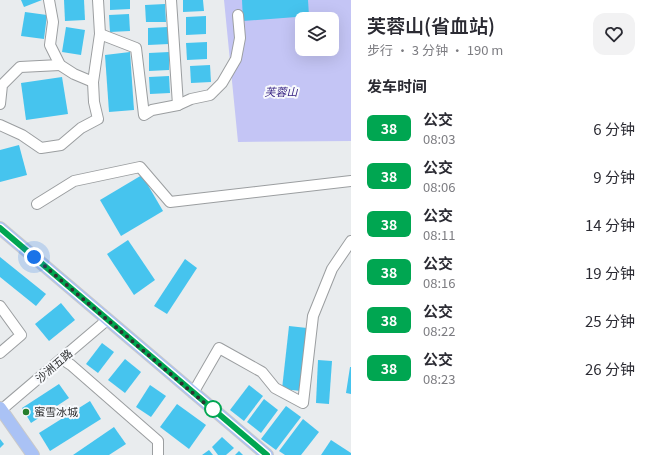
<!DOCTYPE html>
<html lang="zh">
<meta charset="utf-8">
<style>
body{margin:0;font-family:Georgia,"Noto Sans SC",serif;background:#f2f2f3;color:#2b2b33;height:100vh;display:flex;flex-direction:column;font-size:15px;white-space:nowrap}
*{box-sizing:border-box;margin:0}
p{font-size:13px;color:#7c7c81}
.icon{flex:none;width:22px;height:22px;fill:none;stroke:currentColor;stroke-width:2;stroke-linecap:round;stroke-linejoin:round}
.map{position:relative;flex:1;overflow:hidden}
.sheet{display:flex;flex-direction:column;background:#fff;width:300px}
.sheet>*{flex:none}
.badge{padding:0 8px;border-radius:6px;font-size:14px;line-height:26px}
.buttons{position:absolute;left:295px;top:12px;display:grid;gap:8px}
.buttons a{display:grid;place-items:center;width:44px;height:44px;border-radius:8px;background:#fff;box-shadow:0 4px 16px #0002;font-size:20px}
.you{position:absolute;width:20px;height:20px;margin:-10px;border:3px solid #fff;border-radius:50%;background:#1a73e8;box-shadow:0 0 0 6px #1a73e833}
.map>.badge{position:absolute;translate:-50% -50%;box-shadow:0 0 0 2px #fff}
h2{padding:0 16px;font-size:15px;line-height:36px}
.round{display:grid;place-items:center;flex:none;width:42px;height:42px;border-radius:12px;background:#f2f2f3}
.summary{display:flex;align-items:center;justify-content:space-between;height:68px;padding:0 16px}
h1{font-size:19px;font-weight:600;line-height:30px}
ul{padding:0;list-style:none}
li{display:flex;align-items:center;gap:12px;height:48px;padding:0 16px}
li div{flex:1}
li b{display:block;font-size:15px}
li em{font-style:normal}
li .badge{min-width:44px;font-weight:700;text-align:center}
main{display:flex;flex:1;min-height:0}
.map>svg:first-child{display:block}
</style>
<main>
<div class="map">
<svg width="351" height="455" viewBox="0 0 351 455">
<rect width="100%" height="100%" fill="#e9ecee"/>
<path fill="#c4c5f5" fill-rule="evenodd" d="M224,0h127v141l-113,1zM302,19h30v30h-30z"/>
<g fill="#46c4ee">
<polygon points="21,0 42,0 24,7"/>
<polygon points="64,0 84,0 85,20 65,21"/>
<polygon points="110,0 130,0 130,9 110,10"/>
<polygon points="183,0 203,0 204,11 183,12"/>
<polygon points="242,0 308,0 309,16 243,21"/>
<polygon points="165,4 166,22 146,22 145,5"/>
<polygon points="25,12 47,15 44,39 21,36"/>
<polygon points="129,14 130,31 110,32 109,15"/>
<polygon points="206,16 206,34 186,35 186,17"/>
<polygon points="66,27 85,30 81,55 62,52"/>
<polygon points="168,27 169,44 148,45 148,28"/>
<polygon points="207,42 207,59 187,60 186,43"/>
<polygon points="130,52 134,110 109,112 105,55"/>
<polygon points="169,52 169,70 149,71 149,53"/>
<polygon points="210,65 211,82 191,83 190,66"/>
<polygon points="169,76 170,93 150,94 149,77"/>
<polygon points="62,77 68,114 26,120 21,83"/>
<polygon points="19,145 27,175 0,182 0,150"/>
<polygon points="142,175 163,211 121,236 100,200"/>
<polygon points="128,240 155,280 134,295 107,254"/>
<polygon points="0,257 46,294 36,306 0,277"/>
<polygon points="185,259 197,268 167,314 154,306"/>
<polygon points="61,303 75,320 49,341 35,324"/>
<polygon points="289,326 307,328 301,391 282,389"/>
<polygon points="102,343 114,352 98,373 86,364"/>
<polygon points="125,359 141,372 125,393 108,380"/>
<polygon points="318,360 332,361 329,404 316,403"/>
<polygon points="350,367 351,367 351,394 346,393"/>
<polygon points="59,384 69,398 31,423 22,408"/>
<polygon points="150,385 166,396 151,417 136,407"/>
<polygon points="249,385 263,396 244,421 230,410"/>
<polygon points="264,399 278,410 261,433 247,422"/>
<polygon points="90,401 101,419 50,451 39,433"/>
<polygon points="177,404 206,425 189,449 160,427"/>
<polygon points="286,406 301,417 276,450 261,439"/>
<polygon points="303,419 319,432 301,455 285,455 279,451"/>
<polygon points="114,427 126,444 109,455 73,455"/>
<polygon points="222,437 234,448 226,455 218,455 212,447"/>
<polygon points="0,439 4,444 0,448"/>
<polygon points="331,440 351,453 351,455 321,455"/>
<polygon points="209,450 213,455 202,455"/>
<polygon points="239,451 243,455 235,455"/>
</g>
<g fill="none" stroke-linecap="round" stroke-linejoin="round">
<g stroke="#9b9ea0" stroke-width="12">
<g id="minor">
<polyline points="49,0 53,22 50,45 60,65 74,74 93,82"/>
<polyline points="171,0 178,105"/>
<polyline points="100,34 136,48 144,115 152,110 178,105 191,99 210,95 222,83 236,59 240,38 238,15"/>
<polyline points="0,104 2,85 20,67 60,65"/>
<polyline points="0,125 22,135 41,148 61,145 81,128 98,119 94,102 93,82 100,34 98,0"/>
<polyline points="37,204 74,181 140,167 170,202 351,181"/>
<polyline points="0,306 21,335 0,353"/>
<polyline points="62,359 71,365 158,441 158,455"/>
<polyline points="193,393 219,348 262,372 275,388 303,403 313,316 332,269 351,241"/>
<polyline points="0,411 107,320"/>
</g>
</g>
<g stroke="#c9c9c9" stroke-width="14">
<g id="major">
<polyline points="0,228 267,455"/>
<polyline points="0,408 33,455"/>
</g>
</g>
<use href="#minor" stroke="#fff" stroke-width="10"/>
<use href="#major" stroke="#aac2f5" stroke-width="12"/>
</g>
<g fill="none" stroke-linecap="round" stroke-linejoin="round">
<g stroke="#fff" stroke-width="9">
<polyline id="line" points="0,228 267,455"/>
</g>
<use href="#line" stroke="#00a651" stroke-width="6"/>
<polyline stroke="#2f3031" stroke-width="4" stroke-dasharray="0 7.2" points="34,257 215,412 213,409"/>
</g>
<circle fill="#fff" stroke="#00a651" stroke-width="2" cx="213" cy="409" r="8"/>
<circle fill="#267e2d" stroke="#f7f9fc" stroke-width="1.5" cx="26" cy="412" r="4"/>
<g text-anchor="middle" stroke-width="4" stroke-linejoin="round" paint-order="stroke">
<g font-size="11" font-style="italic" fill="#331f81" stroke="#f7f9fc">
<text x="281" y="96">芙蓉山</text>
</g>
<g font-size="11" fill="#2f3031" stroke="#f7f9fc">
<text transform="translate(54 366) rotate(-41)" y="4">沙洲五路</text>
</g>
<g font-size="11" fill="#2f3031" stroke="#f7f9fc" text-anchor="start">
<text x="34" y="416">蜜雪冰城</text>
</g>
</g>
</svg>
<div class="buttons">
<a><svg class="icon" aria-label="layers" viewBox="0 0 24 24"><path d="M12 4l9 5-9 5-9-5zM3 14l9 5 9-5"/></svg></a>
</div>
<div class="you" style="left:34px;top:257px"></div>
</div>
<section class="sheet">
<div class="summary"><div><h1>芙蓉山(省血站)</h1><p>步行 · 3 分钟 · 190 m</p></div><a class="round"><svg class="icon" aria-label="heart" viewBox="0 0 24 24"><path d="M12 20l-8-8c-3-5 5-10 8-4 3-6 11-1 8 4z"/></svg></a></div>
<h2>发车时间</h2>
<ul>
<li><span class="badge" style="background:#00a651;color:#fff">38</span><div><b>公交</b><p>08:03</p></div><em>6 分钟</em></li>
<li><span class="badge" style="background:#00a651;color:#fff">38</span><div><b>公交</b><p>08:06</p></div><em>9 分钟</em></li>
<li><span class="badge" style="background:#00a651;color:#fff">38</span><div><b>公交</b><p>08:11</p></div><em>14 分钟</em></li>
<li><span class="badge" style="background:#00a651;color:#fff">38</span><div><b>公交</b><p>08:16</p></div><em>19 分钟</em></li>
<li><span class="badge" style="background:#00a651;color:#fff">38</span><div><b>公交</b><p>08:22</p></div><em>25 分钟</em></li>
<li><span class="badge" style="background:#00a651;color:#fff">38</span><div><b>公交</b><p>08:23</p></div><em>26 分钟</em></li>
</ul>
</section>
</main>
